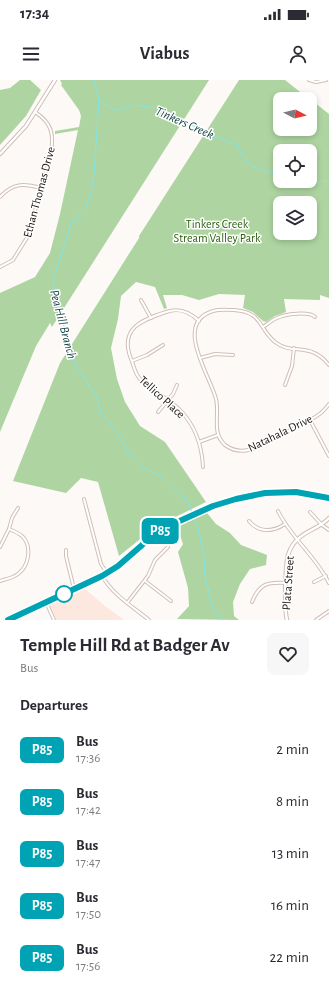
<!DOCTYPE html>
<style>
body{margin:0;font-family:"Alegreya Sans",sans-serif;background:#f7f7f7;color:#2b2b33;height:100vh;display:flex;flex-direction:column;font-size:15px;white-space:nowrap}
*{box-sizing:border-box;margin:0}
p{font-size:13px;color:#7c7c81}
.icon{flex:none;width:22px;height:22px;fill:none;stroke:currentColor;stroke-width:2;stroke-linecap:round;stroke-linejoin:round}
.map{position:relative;height:540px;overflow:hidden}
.drawer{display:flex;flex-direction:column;background:#fff;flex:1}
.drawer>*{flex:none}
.badge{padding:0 8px;border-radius:6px;font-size:14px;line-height:26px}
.needle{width:26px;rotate:97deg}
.tools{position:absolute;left:273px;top:12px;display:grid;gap:8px}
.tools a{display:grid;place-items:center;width:44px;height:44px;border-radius:8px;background:#fff;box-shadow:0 2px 6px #0003;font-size:20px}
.map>.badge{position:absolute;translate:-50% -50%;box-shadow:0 0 0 2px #fff}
h2{padding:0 20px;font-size:15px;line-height:36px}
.round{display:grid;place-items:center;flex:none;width:42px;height:42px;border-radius:8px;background:#f7f7f7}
.headline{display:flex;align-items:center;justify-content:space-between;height:68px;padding:0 20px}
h1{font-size:19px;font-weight:700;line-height:30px}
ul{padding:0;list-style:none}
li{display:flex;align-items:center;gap:12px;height:52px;padding:0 20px}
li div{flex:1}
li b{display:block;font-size:15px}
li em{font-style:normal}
li .badge{min-width:44px;font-weight:700;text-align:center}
.status{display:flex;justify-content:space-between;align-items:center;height:28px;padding:0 20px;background:#fff;direction:ltr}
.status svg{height:11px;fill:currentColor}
header{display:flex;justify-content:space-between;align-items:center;height:52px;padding:0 20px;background:#fff;font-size:18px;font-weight:700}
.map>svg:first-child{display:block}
</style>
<div class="status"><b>17:34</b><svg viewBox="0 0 49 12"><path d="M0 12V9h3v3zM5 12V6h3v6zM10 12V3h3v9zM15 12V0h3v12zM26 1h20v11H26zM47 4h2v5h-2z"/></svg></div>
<header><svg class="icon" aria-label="menu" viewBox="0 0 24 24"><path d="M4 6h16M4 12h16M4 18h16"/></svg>Viabus<svg class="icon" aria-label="person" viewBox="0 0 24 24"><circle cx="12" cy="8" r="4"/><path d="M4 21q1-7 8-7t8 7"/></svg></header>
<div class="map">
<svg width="329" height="540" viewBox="0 0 329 540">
<rect width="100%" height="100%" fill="#fdf9f7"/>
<polygon fill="#fde8df" points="85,509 105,526 124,540 55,540 49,525"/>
<g fill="#aed5a1" fill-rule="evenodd">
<polygon points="20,0 30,0 41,10 26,36 0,65 0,10 10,8"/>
<polygon points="60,0 209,0 52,247 50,243 36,266 0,352 0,213 35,197 50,173 60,134 78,50 55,54 55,51 79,47 81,36 79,30 61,5 62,4"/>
<path d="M239,0h46l24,19h-29v30h30v-30l19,15v184l-9,-3v5l-36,-1 2,13 -11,4 -9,6 -3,-1 -10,-9 -10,-4 2,-13 -26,-1 -20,6 -17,-5h-19l4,13 -3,1 -9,-22 -19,-5 -15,14 -3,23 -7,29 6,31 8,23 15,24 25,16 41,60 -51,25 -36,29 -21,-74 -17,-4 -15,15 -53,-12 47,-118 79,-125v-2zM280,71h30v30h-30zM280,123h30v30h-30z"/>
<polygon points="207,433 216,444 230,453 241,465 267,475 266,485 250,489 240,504 233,522 234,536 239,540 177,539 189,526 188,508 178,472 183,464 177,447"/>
</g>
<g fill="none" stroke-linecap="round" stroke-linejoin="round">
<g stroke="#81e5e7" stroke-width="1">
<polyline points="94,0 99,20 115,30 133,25 157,28 214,56 238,65 240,71 251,86 280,95"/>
<polyline points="99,20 94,94 91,111 86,128 71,144 53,200 57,222 75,284 96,316 101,333 117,352 127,371 140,385 163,398 189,423 192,433"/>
<polyline points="300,101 306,103 329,101"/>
<polyline points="194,436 198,448 204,476 205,497 214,533 223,540"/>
</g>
<g stroke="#d0bfb7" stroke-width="4">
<g id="street">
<polyline points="309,0 316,2 326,0"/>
<path d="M0,117c13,-14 23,-14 41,-9"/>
<path d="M0,187l13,-7 15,-24 23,-83c3,-19 1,-30 -16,-41"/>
<polyline points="141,220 151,238"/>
<path d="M199,241c-9,-9 -19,-14 -33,-9 -24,8 -47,16 -35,47 3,7 4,15 9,20 11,12 29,19 41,32 14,15 21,35 22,56"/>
<path d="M263,247c5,-3 9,-7 14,-9 8,-4 32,-7 38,-1"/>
<polyline points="200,278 215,274 233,275"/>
<polyline points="132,281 147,275 163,265"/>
<path d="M329,285c-19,-24 -36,-9 -54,-23 -17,-14 -12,-30 -41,-32 -7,0 -14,-1 -21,1 -40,12 -3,64 3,88 4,16 -5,33 9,46 7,5 15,7 23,5 11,-2 21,-9 30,-14 14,-7 30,-13 43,-23 3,-3 6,-6 8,-9"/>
<polyline points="285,305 292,286 294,268"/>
<polyline points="158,332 173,314 177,305"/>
<polyline points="310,340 329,376"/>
<polyline points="199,362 218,355"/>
<polyline points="84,419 101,484 107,493"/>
<path d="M278,431c13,27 37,44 51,72"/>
<polyline points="310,432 322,445 329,450"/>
<path d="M249,441c10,12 24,11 36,3"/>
<polyline points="0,467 9,449 12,438 18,428"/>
<polyline points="66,470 66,476 74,509"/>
<path d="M102,496c12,20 30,30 47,44"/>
<path d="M0,501c6,-2 13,-3 18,-7 11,-8 14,-27 5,-37 -4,-4 -9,-6 -14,-8"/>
<polyline points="145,501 171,521"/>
<polyline points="314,502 326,496"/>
<polyline points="46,522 54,540"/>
<path d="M252,522c7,-18 15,-20 33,-19"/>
<polyline points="127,523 148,496 155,480 168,467"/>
<polyline points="316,540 329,531"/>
</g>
</g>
<g stroke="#d0bfb7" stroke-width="4.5">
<g id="secondary">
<polyline points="0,74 26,46 55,0"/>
<polyline points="8,540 102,496 118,486 149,459 164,448 213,426 244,417 265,413 296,412 329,417"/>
<path d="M287,540c-3,-12 -2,-53 1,-65 2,-6 5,-12 10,-16 9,-9 22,-11 31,-21"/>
</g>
</g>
<use href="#street" stroke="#fff" stroke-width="2"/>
<use href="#secondary" stroke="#fff" stroke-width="2.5"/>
</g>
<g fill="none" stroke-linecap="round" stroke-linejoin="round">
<g stroke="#fff" stroke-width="9">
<polyline id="line" points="8,540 102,496 118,486 149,459 164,448 213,426 236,419 265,413 296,412 329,418"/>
</g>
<use href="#line" stroke="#00a3b4" stroke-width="6"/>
</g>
<circle fill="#fff" stroke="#00a3b4" stroke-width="2" cx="64" cy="514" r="8"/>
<g text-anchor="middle" stroke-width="3" stroke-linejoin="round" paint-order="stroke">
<g font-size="12" fill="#191310" stroke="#fff">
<text transform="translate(39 112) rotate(-75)" y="4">Ethan Thomas Drive</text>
<text transform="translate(162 317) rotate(42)" y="4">Tellico Place</text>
<text transform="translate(280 353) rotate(-26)" y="4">Natahala Drive</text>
<text transform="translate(288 503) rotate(-86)" y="4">Plata Street</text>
</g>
<g font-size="12" fill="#275d09" stroke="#fff">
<text x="217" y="148">Tinkers Creek<tspan x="217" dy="14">Stream Valley Park</tspan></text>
</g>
<g font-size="13" font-style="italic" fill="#1a4849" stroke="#fff">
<text transform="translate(185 42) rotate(24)" y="5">Tinkers Creek</text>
<text transform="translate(64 244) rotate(75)" y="5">Pea Hill Branch</text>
</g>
</g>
</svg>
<div class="tools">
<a><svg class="needle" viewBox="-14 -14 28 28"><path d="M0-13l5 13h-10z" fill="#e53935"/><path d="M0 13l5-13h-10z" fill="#7c7c81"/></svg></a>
<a><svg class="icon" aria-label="locate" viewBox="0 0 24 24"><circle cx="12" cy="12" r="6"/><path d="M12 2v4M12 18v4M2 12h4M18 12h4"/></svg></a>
<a><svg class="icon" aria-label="layers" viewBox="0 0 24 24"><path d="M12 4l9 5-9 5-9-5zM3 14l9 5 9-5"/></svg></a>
</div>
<b class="badge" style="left:160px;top:451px;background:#00a3b4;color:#fff">P85</b>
</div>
<section class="drawer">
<div class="headline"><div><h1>Temple Hill Rd at Badger Av</h1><p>Bus</p></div><a class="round"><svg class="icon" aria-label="heart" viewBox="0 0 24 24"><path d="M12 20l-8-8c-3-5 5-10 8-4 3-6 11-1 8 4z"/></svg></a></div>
<h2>Departures</h2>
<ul>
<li><span class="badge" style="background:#00a3b4;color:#fff">P85</span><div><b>Bus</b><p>17:36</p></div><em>2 min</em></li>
<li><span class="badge" style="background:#00a3b4;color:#fff">P85</span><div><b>Bus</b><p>17:42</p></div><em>8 min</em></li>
<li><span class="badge" style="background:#00a3b4;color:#fff">P85</span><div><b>Bus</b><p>17:47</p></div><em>13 min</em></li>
<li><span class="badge" style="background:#00a3b4;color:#fff">P85</span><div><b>Bus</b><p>17:50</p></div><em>16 min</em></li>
<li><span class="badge" style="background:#00a3b4;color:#fff">P85</span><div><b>Bus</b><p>17:56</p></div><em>22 min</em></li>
</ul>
</section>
